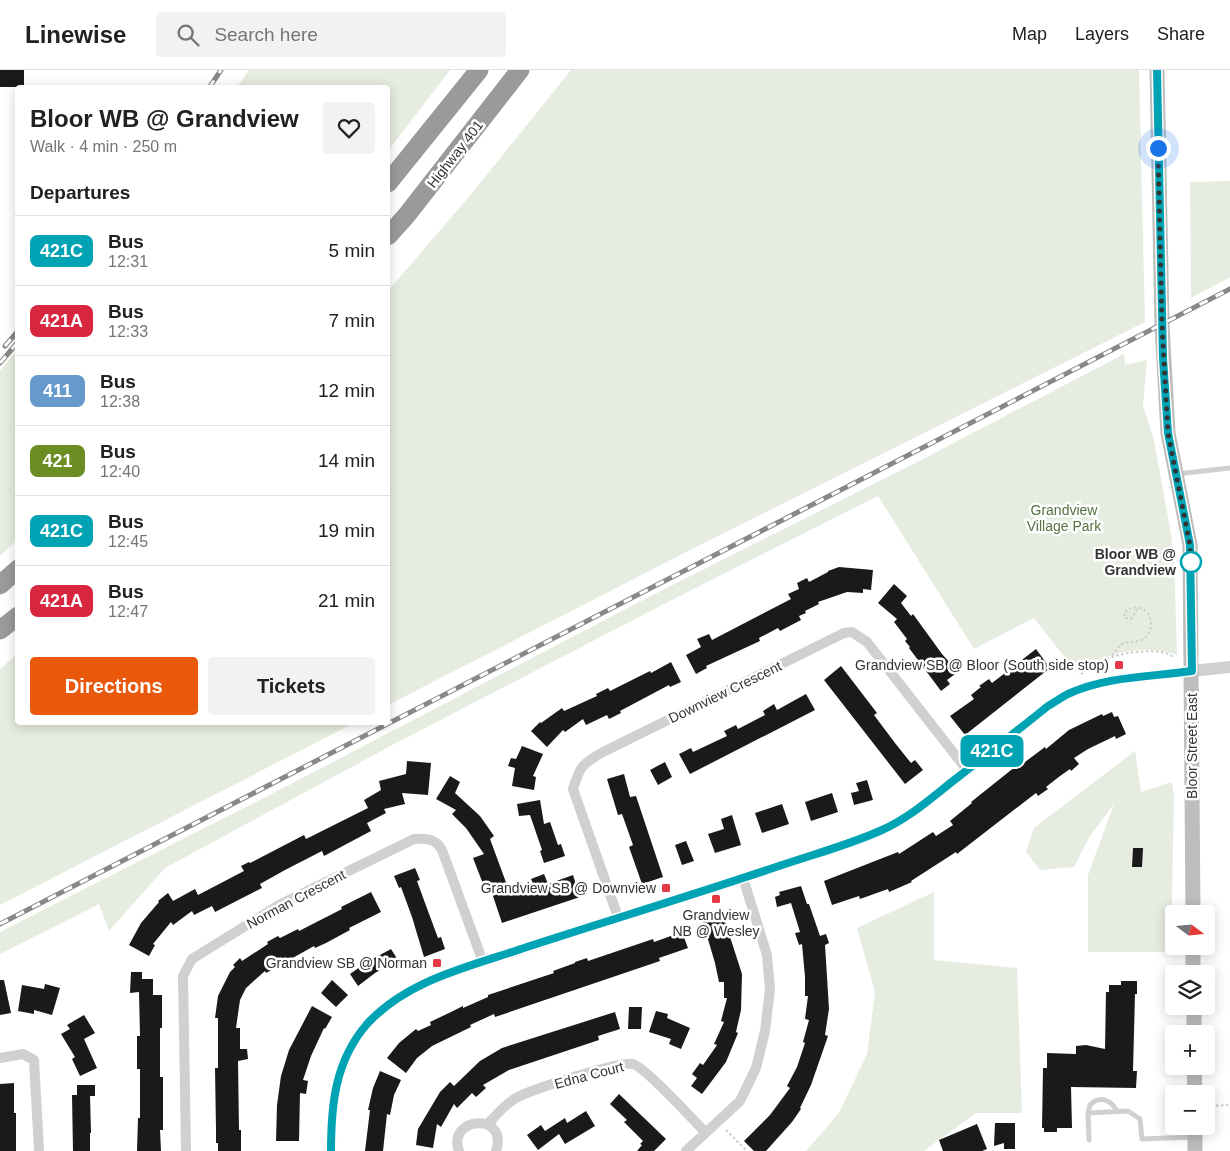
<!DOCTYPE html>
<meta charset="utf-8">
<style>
body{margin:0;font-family:Helvetica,sans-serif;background:#f2f2f2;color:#202124;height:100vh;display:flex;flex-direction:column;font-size:19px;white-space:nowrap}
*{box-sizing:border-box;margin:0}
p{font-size:16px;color:#757577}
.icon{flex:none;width:28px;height:28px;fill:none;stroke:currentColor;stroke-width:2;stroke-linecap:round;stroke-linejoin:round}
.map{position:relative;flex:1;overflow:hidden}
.side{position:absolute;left:15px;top:15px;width:375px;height:640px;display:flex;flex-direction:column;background:#fff;border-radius:5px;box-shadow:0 2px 12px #0003}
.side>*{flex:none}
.badge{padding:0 10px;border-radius:8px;font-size:18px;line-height:32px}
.needle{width:32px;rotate:106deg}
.tools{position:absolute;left:1165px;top:835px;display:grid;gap:10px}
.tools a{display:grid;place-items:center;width:50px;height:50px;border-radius:5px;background:#fff;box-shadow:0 2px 12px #0003;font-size:25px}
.you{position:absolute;width:25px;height:25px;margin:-12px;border:4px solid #fff;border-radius:50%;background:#1a73e8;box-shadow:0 0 0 8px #1a73e833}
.map>.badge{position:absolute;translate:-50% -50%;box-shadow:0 0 0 2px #fff}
h2{padding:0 15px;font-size:19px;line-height:45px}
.round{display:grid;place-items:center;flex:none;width:52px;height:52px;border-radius:5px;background:#f2f2f2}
.summary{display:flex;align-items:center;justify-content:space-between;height:85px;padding:0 15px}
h1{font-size:24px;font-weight:700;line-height:38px}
.cta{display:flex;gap:10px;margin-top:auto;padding:10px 15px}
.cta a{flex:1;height:58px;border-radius:5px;background:#ea580c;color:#fff;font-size:20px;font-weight:700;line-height:58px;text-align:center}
.cta a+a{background:#f2f2f2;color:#202124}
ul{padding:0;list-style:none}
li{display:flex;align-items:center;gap:15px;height:70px;padding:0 15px;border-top:1px solid #e0e0e0}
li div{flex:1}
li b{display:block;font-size:19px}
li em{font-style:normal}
li .badge{min-width:55px;font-weight:700;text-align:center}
header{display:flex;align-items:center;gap:30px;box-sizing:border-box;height:70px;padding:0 25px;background:#fff;border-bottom:1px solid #e0e0e0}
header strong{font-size:24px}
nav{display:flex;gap:28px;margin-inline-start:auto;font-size:18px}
.search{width:350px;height:45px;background:#f2f2f2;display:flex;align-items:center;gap:12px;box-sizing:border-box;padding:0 18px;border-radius:5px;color:#757577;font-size:19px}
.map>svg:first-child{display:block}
</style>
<header>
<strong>Linewise</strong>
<div class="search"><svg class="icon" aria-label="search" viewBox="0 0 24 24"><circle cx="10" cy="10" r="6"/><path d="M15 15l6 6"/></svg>Search here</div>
<nav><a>Map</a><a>Layers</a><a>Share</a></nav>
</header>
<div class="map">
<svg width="1230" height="1081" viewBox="0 0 1230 1081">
<rect width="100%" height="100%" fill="#fff"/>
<g fill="#e6ecdf">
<polygon points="249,0 450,0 388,81 388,18 237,17"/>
<polygon points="571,0 1139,0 1145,252 698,476 388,635 388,221 473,122"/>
<polygon points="1230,111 1230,207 1191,228 1190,112"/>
<polygon points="17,280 17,470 0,486 0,301"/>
<path d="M1124,284l1,11 22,-5 -4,46 11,34 17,94 3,25 3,96c-24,-9 -53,-6 -76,4 -8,4 -16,10 -24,14l-43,-55 -60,31 -96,-153 -214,108 -266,138 -233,126 -56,63 -10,-27 -99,50v-22l287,-146 356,-186 280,-141z"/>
<polygon points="17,584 18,652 354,653 0,835 0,599"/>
<polygon points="1135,681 1141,722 1172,712 1174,725 1171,882 1088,882 1088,805 1114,734 1090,766 1074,797 1040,800 1026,782 1034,758"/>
<polygon points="934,822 934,890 1017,898 1022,1043 976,1043 924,1081 806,1081 839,1043 867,984 875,922 857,858"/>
</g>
<g fill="#1a1a1a">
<rect x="0" y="0" width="24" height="17"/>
<polygon points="839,497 873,500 871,520 863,519 863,523 847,522 818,532 819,534 805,541 806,543 799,546 801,550 780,561 778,558 759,568 760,571 706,596 707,598 696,604 686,585 701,577 697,569 709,564 712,570 791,529 788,524 799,519 797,513 807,508 809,512 828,502 828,501"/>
<polygon points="894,514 907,526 901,533 911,546 913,544 942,584 958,602 947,610 950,614 941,621 909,578 910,577 905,571 907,569 894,552 897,549 878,533"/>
<polygon points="1036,579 1050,598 965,665 950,646 974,629 971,625 981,617 979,616 989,609 992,613"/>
<polygon points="671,592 681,612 670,617 669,615 620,641 621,643 609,649 607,645 586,655 583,649 565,662 563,660 547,677 531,661 540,652 541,653 562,638 564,641 597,626 596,624 608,618 610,621 650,601 651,603"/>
<polygon points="841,596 877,643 874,645 895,673 911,693 915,690 923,700 905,714 824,610"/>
<polygon points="806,624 815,640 690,704 679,684 691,678 693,682 727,666 724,661 736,655 738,659 765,645 763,641 774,634 777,640"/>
<polygon points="1112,642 1114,647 1118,646 1126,664 1116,669 1115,666 1088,679 1074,688 1079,694 1071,701 1070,699 1060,706 1046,717 1048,719 1038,726 1036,723 1023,733 957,784 956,782 911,811 912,812 889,822 888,819 860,829 859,826 832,835 824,811 898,782 899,784 933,762 936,766 953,755 950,751 972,733 971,732 1020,693 1021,695 1045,677 1046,679 1069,660 1102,644 1103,646"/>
<polygon points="522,676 543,684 533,706 536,707 534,720 512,716 515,698 508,696 511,688 516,689"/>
<polygon points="407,691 431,693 428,725 402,723 405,734 384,739 386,743 367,753 371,761 324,786 322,781 285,800 260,814 262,818 215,842 212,836 194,845 192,841 173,855 171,852 153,874 155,875 149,886 129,875 141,853 159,832 158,831 168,823 173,831 195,819 198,825 244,801 241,796 249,792 250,793 304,765 306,769 368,738 364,730 381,720 379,711 406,704"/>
<polygon points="665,692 672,707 658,715 650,700"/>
<polygon points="624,704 630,727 636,726 663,807 642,814 629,777 633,775 622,744 618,745 607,709"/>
<polygon points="450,706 460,712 455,723 480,746 494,766 490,769 511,826 535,818 531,809 544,804 548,814 573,805 580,827 502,853 490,817 485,819 473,788 484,784 466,758 452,744 456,740 436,729"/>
<polygon points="867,710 873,730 854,735 851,723 859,721 856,713"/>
<polygon points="832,723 838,742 811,751 805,732"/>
<polygon points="540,730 544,754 550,752 558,775 561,774 565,786 544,793 540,781 542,780 530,745 519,746 517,734"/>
<polygon points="782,734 789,754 762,763 755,743"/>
<polygon points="732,745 741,775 715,783 708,764 724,759 721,749"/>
<polygon points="686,771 694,791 682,795 675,775"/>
<polygon points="1133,778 1143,778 1142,797 1132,797"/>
<polygon points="415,798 420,810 417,811 425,833 438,868 441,867 445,879 424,887 412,847 401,817 399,818 394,806"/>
<polygon points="801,816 807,834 809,834 820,866 826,864 829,873 825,875 829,939 825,965 828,966 811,1015 800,1038 801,1039 792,1052 766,1081 754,1081 744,1071 770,1045 790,1018 787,1016 797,997 805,973 803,972 809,950 805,949 808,926 805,926 805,907 802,874 799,875 795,863 800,862 791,833 777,837 775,827 780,825 779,822"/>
<polygon points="371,822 381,842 349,858 350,860 326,873 315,878 314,876 266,903 265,901 246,918 240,930 236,958 240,958 240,979 247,979 248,989 238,991 239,1060 241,1060 241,1081 218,1081 218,1073 216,1073 216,1060 215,998 218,998 218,948 215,948 218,926 230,902 235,897 233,895 240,888 242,891 268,874 267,872 278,866 280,868 298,859 299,861 342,839 341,837"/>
<polygon points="722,842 742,904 741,940 736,962 738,963 726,992 702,1024 691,1016 697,1008 692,1004 700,993 703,995 717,975 714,974 724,952 721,951 727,928 724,928 724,912 719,912 715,893 702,849"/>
<polygon points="682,862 688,878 659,888 660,891 495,947 494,944 470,955 471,957 432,976 417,988 406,1003 387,988 399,973 416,959 418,961 431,955 430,952 451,942 463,936 463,938 488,927 488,925 554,903 553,901 575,893 575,892 587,888 588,891 653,869 654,872"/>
<polygon points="391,879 398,890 375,903 358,916 350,904 367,892"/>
<polygon points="131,902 142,902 142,909 153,909 153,925 162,925 162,958 160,958 160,1007 163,1007 163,1060 160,1060 161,1081 137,1081 138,1048 140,1048 140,999 137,999 137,966 140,966 139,922 130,923"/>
<polygon points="0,910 4,910 11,943 0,945"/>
<polygon points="332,910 348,925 336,937 321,923"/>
<polygon points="1121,911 1137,911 1137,924 1135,924 1133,1001 1137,1001 1136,1018 1071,1017 1072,1058 1057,1058 1057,1062 1044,1062 1044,1058 1042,1058 1043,998 1047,998 1047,983 1076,984 1076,976 1086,975 1105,979 1106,922 1109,922 1109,915 1121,915"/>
<polygon points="45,914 60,918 52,945 34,940 34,944 18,941 22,915 44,919"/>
<polygon points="312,936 332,947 325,959 324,958 311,986 303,1010 308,1011 306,1024 300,1023 299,1071 276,1071 277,1035 281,1006 289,980"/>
<polygon points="629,937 642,937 641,959 628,959"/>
<polygon points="656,941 668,944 667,948 690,958 681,979 669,974 671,969 649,962"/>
<polygon points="615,942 620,959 598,966 599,970 509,1000 483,1015 486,1018 476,1027 472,1023 457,1038 454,1034 441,1057 437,1054 433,1078 416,1075 418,1059 440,1022 450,1012 454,1016 480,991 502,978"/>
<polygon points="84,945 95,963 84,969 97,998 80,1006 72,989 75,987 61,964 70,959 67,955"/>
<polygon points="380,1001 401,1010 394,1025 390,1045 387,1044 383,1081 365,1081 370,1040 368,1040 373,1018"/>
<polygon points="14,1013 14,1043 16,1043 16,1081 0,1081 0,1014"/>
<polygon points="77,1015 95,1015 95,1026 90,1026 91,1063 90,1063 90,1081 73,1081 72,1025 77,1025"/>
<polygon points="619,1024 666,1069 654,1081 637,1081 642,1075 640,1074 643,1071 624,1052 627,1050 610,1034"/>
<polygon points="586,1041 595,1056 565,1074 559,1064 538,1080 527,1065 541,1055 545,1061 565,1048 567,1053"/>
<polygon points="995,1053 1015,1053 1015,1079 1004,1079 1004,1073 994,1076"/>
<polygon points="977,1054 987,1079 982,1081 943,1081 939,1070"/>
</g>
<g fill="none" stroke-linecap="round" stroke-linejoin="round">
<g stroke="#cdcdcd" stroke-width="2" stroke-dasharray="2.5 2.5" stroke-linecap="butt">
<path d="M1112,586l9,-12c8,-3 18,-1 24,-6 9,-8 8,-27 -5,-30 -4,-1 -9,0 -12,1l-4,4 1,5 6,1 7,-11"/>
<path d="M1081,604c10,-6 20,-14 31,-17 14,-5 51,-10 61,0"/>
<polyline points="1211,1036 1230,1035"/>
<polyline points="726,1060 747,1081"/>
</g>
<g stroke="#d0d0d0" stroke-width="5">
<polyline points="1177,404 1230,398"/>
<path d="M1088,1043l2,-8c10,-10 21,-5 27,6"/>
<polyline points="1089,1070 1088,1043 1128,1041 1140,1049 1142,1069 1194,1067"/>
</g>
<g stroke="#d0d0d0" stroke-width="10">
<path d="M618,847l-45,-128c7,-23 9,-25 30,-37l241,-119 8,-1 15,10 100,128"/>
<polyline points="0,988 23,984 34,990 39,1081"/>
<path d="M488,1054c9,-10 16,-19 28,-26 14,-8 103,-37 117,-34 12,3 60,56 72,68"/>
<path d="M186,1081l-3,-175 9,-17 87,-54 135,-66c13,-1 22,0 28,11l41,112"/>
<path d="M331,1081c0,-46 4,-90 36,-127 40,-45 109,-59 165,-78 82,-28 166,-52 248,-80 34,-12 70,-21 102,-36 27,-12 48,-31 71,-49 32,-24 64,-50 95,-75 7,-4 14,-9 20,-12 39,-18 83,-17 123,-23"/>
<path d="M459,1081c-13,-34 50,-40 37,0"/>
<polyline points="686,1081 740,1031 756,998 765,961 770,919 767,885 743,808"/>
</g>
<polyline stroke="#d0d0d0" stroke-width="12" points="1191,601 1230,597"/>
<g stroke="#bdbdbd" stroke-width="15">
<polyline points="1157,0 1162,255 1168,363 1190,475 1193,844"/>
<polyline points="1193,876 1193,904"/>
<polyline points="1194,936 1194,964"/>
<polyline points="1194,996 1195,1024"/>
<polyline points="1195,1081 1195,1056"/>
</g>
<g stroke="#9a9a9a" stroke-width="19">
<polyline points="388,113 479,0"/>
<polyline points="388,166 406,146 520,0"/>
<polyline points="0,515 18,499"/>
<polyline points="0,560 18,546"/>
</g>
<g stroke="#888" stroke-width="5">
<g id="rail">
<polyline points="209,18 221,0"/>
<polyline points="5,276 18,261"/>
<polyline points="0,293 18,272"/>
<polyline points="0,854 1230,219"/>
</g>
</g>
<use href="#rail" stroke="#fff" stroke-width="3" stroke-dasharray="9" stroke-linecap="butt"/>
</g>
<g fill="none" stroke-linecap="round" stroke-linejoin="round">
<g stroke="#fff" stroke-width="11">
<path id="line" d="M331,1081c0,-46 4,-90 36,-127 41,-45 105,-58 160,-77 83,-27 166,-52 249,-80 35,-12 73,-22 106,-37 27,-12 48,-31 71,-49 32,-25 64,-50 95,-75 7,-4 14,-9 20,-12 39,-18 83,-17 124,-23l-2,-126 -22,-112 -5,-75 -6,-288"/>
</g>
<use href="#line" stroke="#00a3b4" stroke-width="8"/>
<polyline stroke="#333" stroke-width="5" stroke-dasharray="0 9" points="1158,78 1162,255 1168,363 1190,475 1191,494 1191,492"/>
</g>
<circle fill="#fff" stroke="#00a3b4" stroke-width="2.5" cx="1191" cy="492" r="10"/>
<g fill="#e63946" stroke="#fff" stroke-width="2">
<rect x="1114" y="590" width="10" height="10" rx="2.5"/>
<rect x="661" y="813" width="10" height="10" rx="2.5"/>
<rect x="711" y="824" width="10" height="10" rx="2.5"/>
<rect x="432" y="888" width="10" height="10" rx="2.5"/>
</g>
<g text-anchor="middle" stroke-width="5" stroke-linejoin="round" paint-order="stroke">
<g font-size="14" fill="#333" stroke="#fff">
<text transform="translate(455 84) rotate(-52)" y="5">Highway 401</text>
<text transform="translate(725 622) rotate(-26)" y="5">Downview Crescent</text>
<text transform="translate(1192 676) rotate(-90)" y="5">Bloor Street East</text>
<text transform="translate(296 829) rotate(-28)" y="5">Norman Crescent</text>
<text transform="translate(589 1005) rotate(-15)" y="5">Edna Court</text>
</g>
<g font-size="14" fill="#56703f" stroke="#fff">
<text x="1064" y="445">Grandview<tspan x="1064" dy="16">Village Park</tspan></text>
</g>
<g font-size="14" font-weight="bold" fill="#333" stroke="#fff" text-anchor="end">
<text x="1176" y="489">Bloor WB @<tspan x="1176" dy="16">Grandview</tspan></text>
</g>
<g font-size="14" fill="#333" stroke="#fff" text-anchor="end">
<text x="1109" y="600">Grandview SB @ Bloor (South side stop)</text>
<text x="656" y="823">Grandview SB @ Downview</text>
<text x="716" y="850" text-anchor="middle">Grandview<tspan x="716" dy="16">NB @ Wesley</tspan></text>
<text x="427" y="898">Grandview SB @ Norman</text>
</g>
</g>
</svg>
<div class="tools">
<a><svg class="needle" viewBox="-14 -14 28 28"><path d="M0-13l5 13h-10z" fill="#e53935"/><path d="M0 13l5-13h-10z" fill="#757577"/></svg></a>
<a><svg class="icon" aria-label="layers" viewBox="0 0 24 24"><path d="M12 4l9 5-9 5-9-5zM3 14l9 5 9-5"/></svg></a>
<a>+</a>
<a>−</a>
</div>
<div class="you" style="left:1158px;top:78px"></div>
<b class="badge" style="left:992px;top:681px;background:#00a3b4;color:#fff">421C</b>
<section class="side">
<div class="summary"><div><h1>Bloor WB @ Grandview</h1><p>Walk · 4 min · 250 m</p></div><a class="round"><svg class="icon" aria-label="heart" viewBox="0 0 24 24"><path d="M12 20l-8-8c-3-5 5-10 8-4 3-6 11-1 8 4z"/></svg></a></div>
<h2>Departures</h2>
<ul>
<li><span class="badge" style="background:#00a3b4;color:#fff">421C</span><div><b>Bus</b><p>12:31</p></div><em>5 min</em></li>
<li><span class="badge" style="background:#d7263d;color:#fff">421A</span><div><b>Bus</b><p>12:33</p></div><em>7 min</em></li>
<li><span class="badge" style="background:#69c;color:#fff">411</span><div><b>Bus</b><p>12:38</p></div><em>12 min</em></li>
<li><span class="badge" style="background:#6b8e23;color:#fff">421</span><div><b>Bus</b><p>12:40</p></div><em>14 min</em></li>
<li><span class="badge" style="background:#00a3b4;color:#fff">421C</span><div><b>Bus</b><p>12:45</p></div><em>19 min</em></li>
<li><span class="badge" style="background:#d7263d;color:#fff">421A</span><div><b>Bus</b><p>12:47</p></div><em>21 min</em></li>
</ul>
<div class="cta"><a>Directions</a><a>Tickets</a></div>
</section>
</div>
